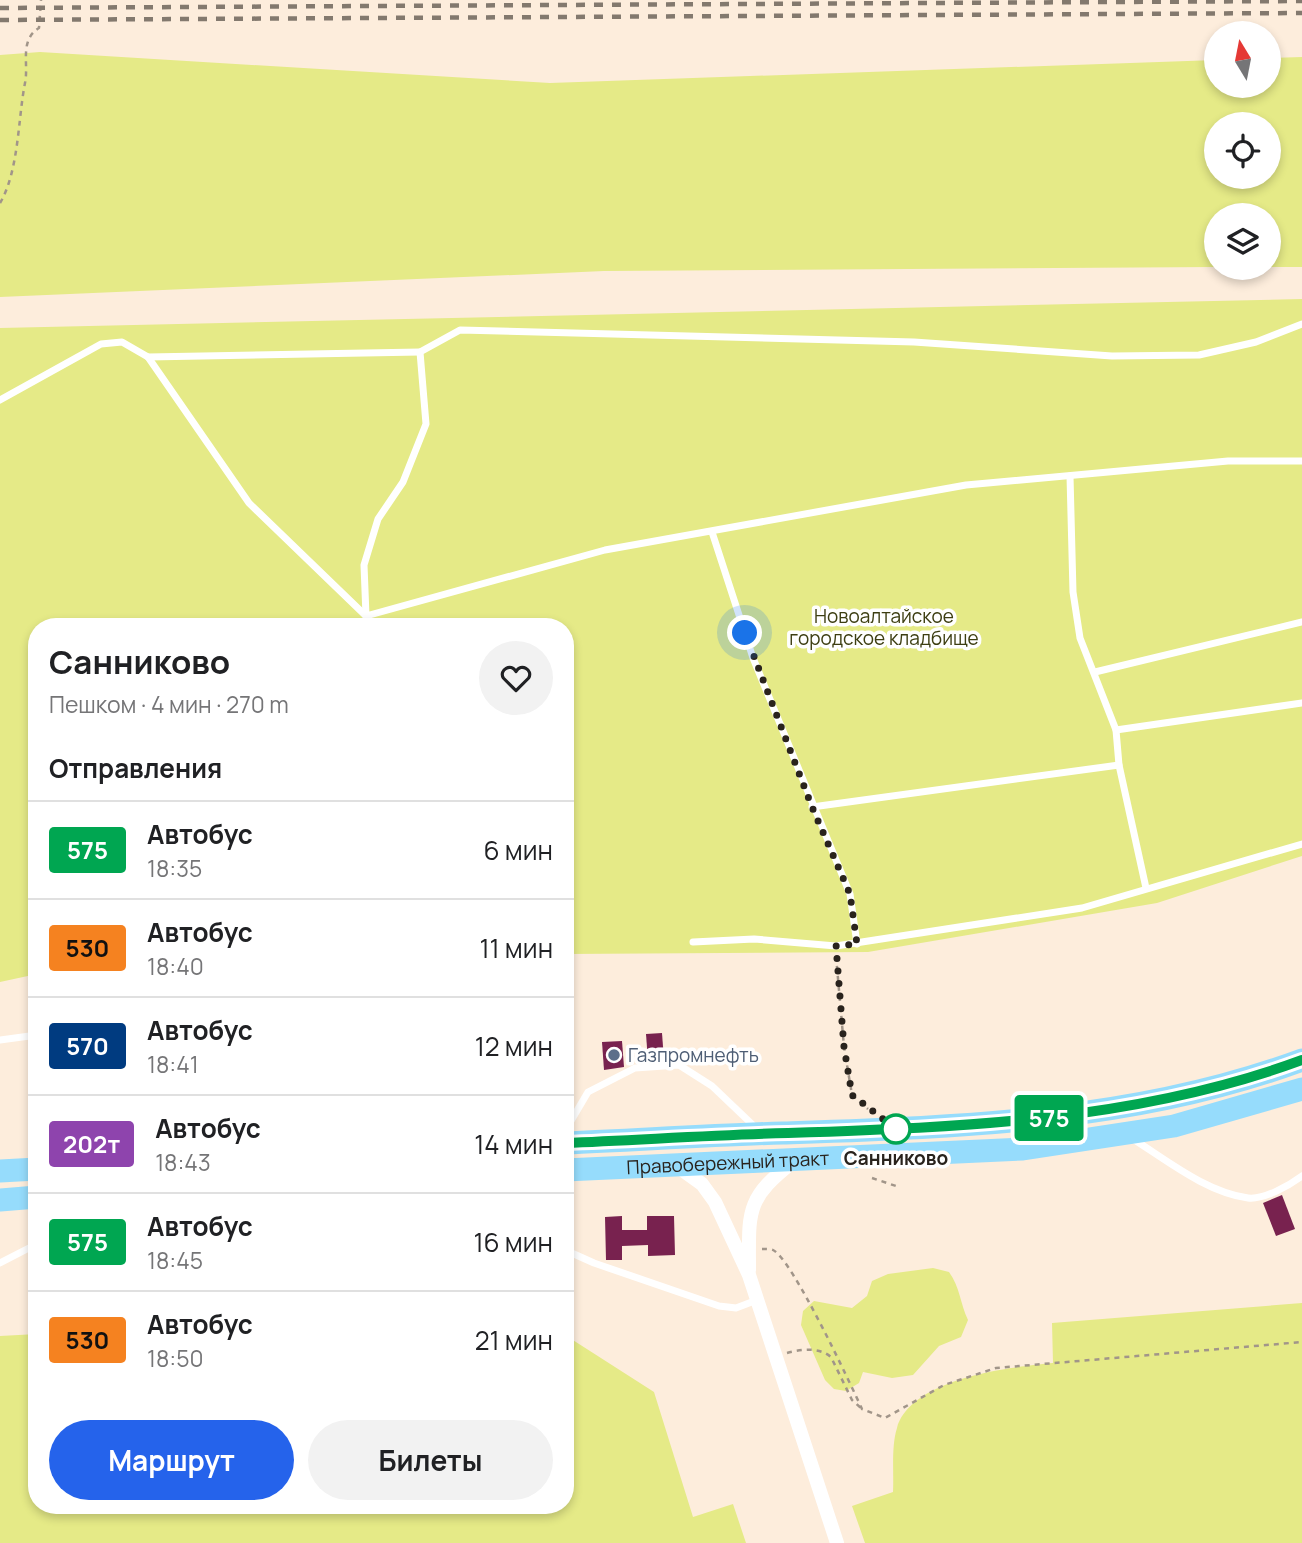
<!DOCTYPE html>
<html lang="ru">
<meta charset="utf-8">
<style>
body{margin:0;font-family:Manrope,sans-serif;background:#f2f2f2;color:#202124;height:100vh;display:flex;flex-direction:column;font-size:26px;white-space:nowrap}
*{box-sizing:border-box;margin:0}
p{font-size:23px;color:#757577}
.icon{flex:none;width:38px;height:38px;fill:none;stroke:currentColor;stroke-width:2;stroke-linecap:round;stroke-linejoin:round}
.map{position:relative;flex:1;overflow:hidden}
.sheet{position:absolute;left:28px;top:618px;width:546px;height:896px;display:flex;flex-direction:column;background:#fff;border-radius:28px;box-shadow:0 4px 10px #0003}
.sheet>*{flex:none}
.badge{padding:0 14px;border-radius:5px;font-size:24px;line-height:46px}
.needle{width:46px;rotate:350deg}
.tools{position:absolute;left:1204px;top:21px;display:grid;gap:14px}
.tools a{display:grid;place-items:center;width:77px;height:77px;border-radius:50%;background:#fff;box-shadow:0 4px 10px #0003;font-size:35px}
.you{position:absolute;width:35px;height:35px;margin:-18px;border:5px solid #fff;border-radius:50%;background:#1a73e8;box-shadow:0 0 0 10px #1a73e833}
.map>.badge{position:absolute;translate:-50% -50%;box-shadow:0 0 0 4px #fff}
h2{padding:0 21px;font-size:26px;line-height:63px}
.round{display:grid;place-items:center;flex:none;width:74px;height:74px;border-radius:37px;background:#f2f2f2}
.overview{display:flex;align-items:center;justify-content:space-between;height:119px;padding:0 21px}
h1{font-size:33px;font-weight:700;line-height:52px}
.cta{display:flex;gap:14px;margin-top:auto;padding:14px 21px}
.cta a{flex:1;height:80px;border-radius:42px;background:#2563eb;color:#fff;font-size:28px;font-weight:700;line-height:80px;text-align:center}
.cta a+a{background:#f2f2f2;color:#202124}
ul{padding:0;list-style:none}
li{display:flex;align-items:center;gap:21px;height:98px;padding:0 21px;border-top:2px solid #e0e0e0}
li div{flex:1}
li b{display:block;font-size:26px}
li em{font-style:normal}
li .badge{min-width:77px;font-weight:700;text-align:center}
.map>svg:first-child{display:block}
</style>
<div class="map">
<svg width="1302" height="1543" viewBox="0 0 1302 1543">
<rect width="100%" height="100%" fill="#fdeddc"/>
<g fill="#e5ea87" fill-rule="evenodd">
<path d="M40,52l510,31 666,-23v26h53v-28l33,-1v210h-33v-52h-53v52l-612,4 -604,26v-242zM1216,124h53v53h-53z"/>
<polygon points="1302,299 1302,856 1157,903 868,952 565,954 565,626 37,626 37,974 0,982 0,328"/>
<path d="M933,1268l16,4c11,15 11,31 19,48l-7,17 -22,9 -26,29 -21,3 -29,-6 -4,11 -13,8 -12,-2 -9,-9 -24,-55 2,-14 11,-10 38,7 15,-12 5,-15 16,-7z"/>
<path d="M1302,1303v240h-437l-13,-37 41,-14c1,-19 -2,-45 4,-64 14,-50 114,-61 156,-65l-1,-40z"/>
<polygon points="37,1334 37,1505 565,1505 565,1335 654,1392 693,1517 733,1504 746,1543 0,1543 0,1336"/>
</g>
<g fill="#78224f">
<polygon points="662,1033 664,1060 648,1061 646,1034"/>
<polygon points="622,1041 624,1067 604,1070 602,1042"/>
<polygon points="1282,1195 1295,1229 1276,1236 1263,1203"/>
<polygon points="622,1216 622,1230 647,1230 647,1216 674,1216 675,1255 648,1256 648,1245 622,1246 622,1260 606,1260 605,1217"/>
</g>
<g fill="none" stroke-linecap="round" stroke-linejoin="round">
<g stroke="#a19589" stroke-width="2.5" stroke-dasharray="5 5" stroke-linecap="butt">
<path d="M0,203c19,-32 18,-85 25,-120 4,-19 -6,-43 14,-55l2,-28"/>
<polyline points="836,956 844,1047 852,1095 868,1109"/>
<polyline points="872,1178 899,1187"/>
<path d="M762,1249c3,0 9,0 11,1 19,9 77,133 89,159l23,9 59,-33 52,-17 306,-26"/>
<path d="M787,1353c15,-4 32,-6 44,4l21,43 9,8"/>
</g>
<g stroke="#fff" stroke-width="7">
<polyline points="1302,324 1256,342 1199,355 1112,356 914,342 460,330 420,352 426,424 403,482 378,519 364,565 366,616 605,550 966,485 1228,461 1302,461"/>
<polyline points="148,357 420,352"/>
<polyline points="0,400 101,344 122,342 148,357 249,503 366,616 371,626"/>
<polyline points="1070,476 1073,592 1080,638 1116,730 1119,765 1146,888"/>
<polyline points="712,532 753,658 850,894 857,944"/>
<polyline points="1095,672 1302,622"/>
<polyline points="1116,730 1302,703"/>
<polyline points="812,807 1119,765"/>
<polyline points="693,942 754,939 836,946 1082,908 1302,844"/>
<polyline points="0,1040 37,1035"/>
<polyline points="565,1131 588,1092 635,1068 679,1065 712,1086 755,1127"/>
<path d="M1133,1139c35,22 73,53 115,59 16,2 42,-13 54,-22"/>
<polyline points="565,1250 594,1263 719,1306 736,1308 757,1300"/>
<polyline points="0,1263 29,1248 37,1247"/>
</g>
<g stroke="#fff" stroke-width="14">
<polyline points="677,1166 702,1184 715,1202 749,1275 837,1543"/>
<path d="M749,1270c0,-59 -4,-71 45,-109"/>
</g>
<g stroke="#96dcfc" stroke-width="23">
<path d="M565,1143c73,-3 145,-8 218,-10 176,-6 352,-11 519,-73"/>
<path id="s1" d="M565,1170l458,-21 151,-23 128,-37"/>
<polyline points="0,1171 37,1169"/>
<polyline points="0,1200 37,1197"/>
</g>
<g stroke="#83796e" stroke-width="4.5" stroke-dasharray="9 9" stroke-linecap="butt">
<polyline points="0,8 1302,1"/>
<polyline points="0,20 1302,13"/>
</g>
</g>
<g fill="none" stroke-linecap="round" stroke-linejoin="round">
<g stroke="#fff" stroke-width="16">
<path id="line" d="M565,1143c75,-3 149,-8 223,-10 175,-6 349,-12 514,-73"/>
</g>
<use href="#line" stroke="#00a651" stroke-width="10"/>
<polyline stroke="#29231d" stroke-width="7" stroke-dasharray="0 12.6" points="745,633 812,807 850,894 857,944 836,946 844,1047 852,1095 896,1129"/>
</g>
<circle fill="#5c6f8a" stroke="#fff" stroke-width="2.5" cx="614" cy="1055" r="7"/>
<circle fill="#fff" stroke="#00a651" stroke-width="3.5" cx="896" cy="1129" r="14"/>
<g text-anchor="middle" stroke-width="7" stroke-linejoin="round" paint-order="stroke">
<g font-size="19" fill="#3d3e12" stroke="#fff">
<text x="884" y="623">Новоалтайское<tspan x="884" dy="22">городское кладбище</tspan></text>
</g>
<g font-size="19" fill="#4e5e75" stroke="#fff" text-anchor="start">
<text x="628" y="1062">Газпромнефть</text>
</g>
<g font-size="19" font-weight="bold" fill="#29231d" stroke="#fff">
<text x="896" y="1165">Санниково</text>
</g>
<g font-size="19" fill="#29231d" stroke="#fff">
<text dy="7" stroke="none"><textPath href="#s1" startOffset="163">Правобережный тракт</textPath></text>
</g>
</g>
</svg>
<div class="tools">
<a><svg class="needle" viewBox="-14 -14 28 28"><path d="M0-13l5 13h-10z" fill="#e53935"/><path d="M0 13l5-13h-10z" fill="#757577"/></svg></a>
<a><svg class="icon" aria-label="locate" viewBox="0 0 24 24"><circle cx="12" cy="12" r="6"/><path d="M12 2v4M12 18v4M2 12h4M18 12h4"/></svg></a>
<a><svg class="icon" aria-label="layers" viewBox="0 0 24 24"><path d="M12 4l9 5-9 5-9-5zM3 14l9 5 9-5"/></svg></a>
</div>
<div class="you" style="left:745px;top:633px"></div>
<b class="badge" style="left:1049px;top:1118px;background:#00a651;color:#fff">575</b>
<section class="sheet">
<div class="overview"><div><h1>Санниково</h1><p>Пешком · 4 мин · 270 m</p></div><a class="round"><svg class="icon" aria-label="heart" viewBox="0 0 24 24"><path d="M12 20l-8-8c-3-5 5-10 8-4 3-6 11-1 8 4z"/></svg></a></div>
<h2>Отправления</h2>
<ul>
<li><span class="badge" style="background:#00a651;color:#fff">575</span><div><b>Автобус</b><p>18:35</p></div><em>6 мин</em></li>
<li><span class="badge" style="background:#f58220;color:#111">530</span><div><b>Автобус</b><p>18:40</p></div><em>11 мин</em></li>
<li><span class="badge" style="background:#003b80;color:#fff">570</span><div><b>Автобус</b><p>18:41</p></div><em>12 мин</em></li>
<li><span class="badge" style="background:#8e44ad;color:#fff">202т</span><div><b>Автобус</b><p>18:43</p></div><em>14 мин</em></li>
<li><span class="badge" style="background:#00a651;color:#fff">575</span><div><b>Автобус</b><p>18:45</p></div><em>16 мин</em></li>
<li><span class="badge" style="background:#f58220;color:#111">530</span><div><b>Автобус</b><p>18:50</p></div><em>21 мин</em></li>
</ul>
<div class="cta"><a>Маршрут</a><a>Билеты</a></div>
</section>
</div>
